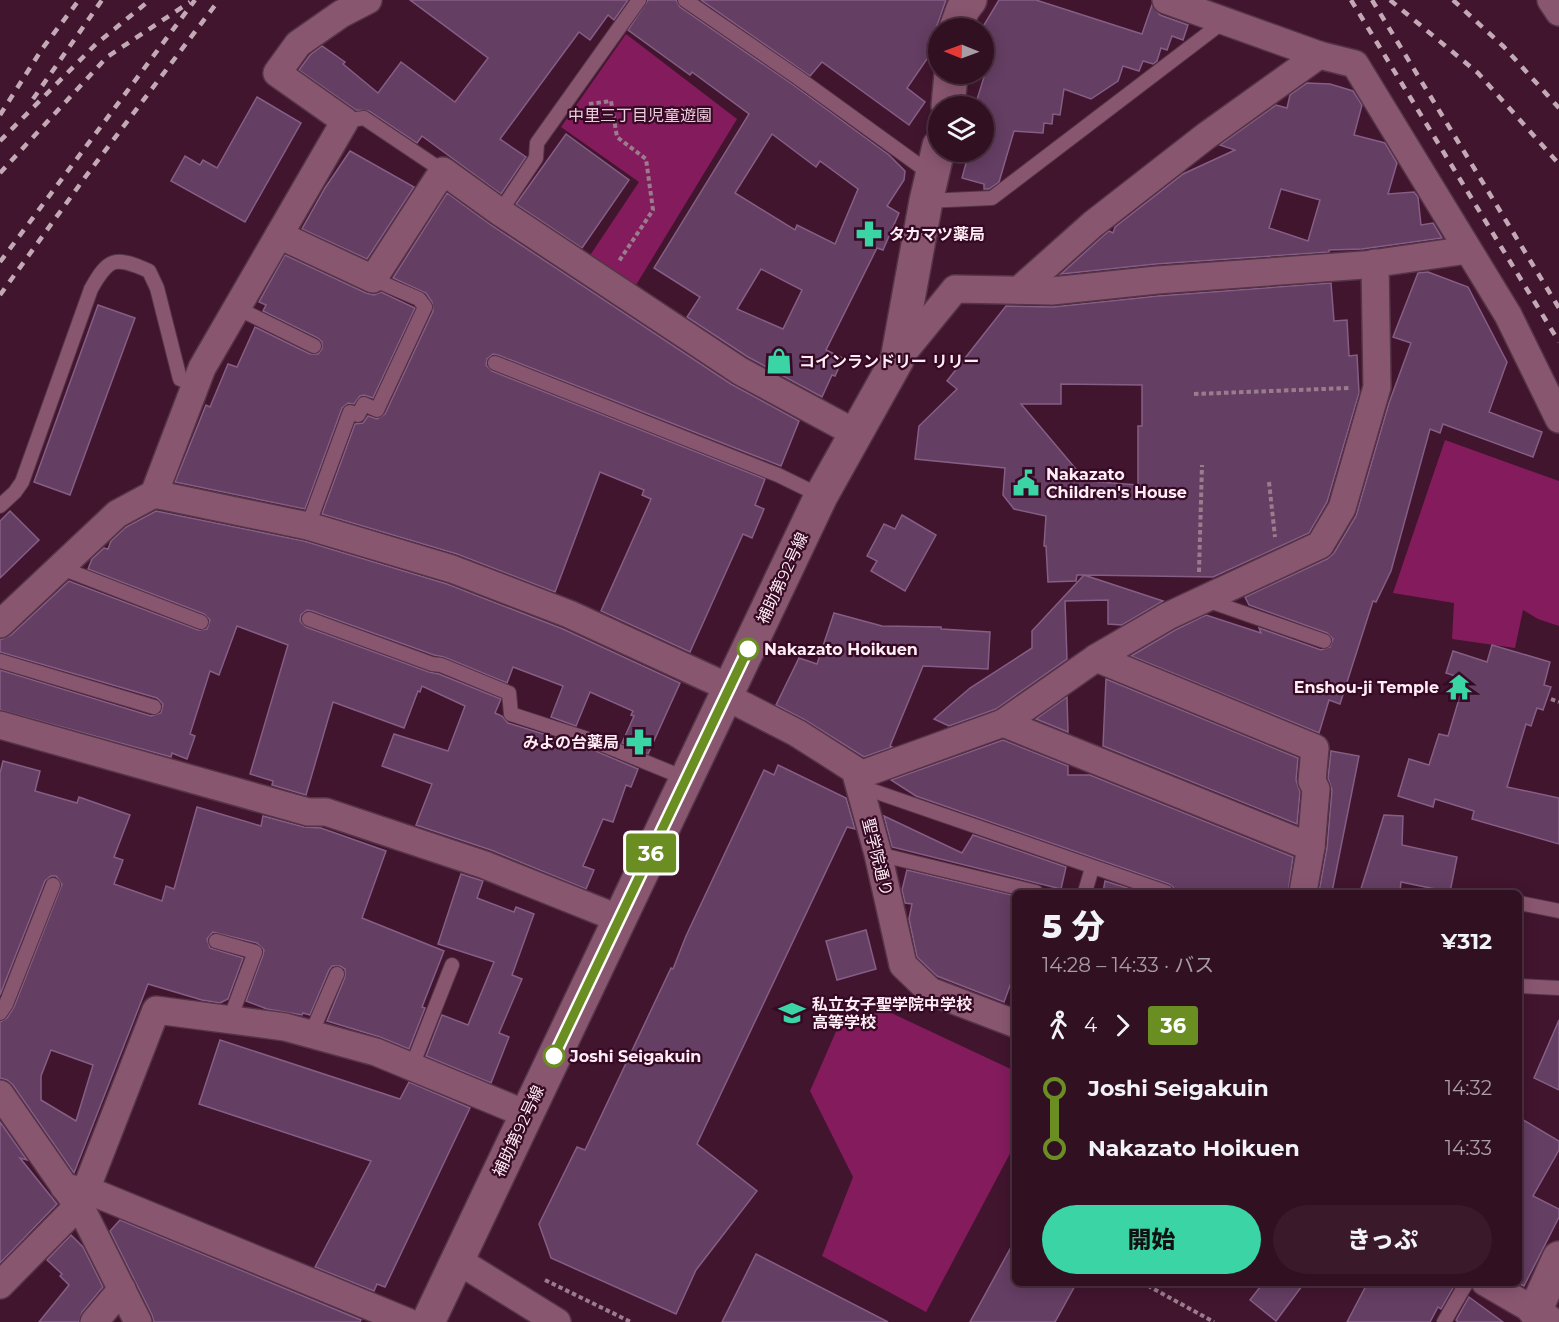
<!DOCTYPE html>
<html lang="ja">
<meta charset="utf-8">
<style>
body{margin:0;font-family:Montserrat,"Noto Sans JP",sans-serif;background:#39192a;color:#f1f3f6;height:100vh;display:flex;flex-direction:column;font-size:22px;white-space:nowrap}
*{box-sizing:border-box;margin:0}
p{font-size:20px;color:#a89da5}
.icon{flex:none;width:33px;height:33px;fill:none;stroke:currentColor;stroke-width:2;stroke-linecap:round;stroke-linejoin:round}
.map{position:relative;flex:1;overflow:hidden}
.details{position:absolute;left:1012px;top:890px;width:510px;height:396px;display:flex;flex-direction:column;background:#311022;border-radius:9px;box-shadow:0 3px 15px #0003,0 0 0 2px #4c3040}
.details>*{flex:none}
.badge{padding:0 12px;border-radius:4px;font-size:21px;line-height:39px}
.needle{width:39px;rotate:271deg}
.buttons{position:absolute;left:928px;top:18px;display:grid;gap:12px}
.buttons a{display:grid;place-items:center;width:66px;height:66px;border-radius:50%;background:#311022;box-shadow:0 3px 15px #0003,0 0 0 2px #4c3040;font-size:30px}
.map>.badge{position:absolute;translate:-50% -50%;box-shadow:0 0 0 3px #fff}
.legs{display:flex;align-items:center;gap:9px;height:66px;padding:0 30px;font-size:20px}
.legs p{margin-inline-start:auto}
.summary{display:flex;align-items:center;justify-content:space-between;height:102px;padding:0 30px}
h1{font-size:33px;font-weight:800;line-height:45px}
.button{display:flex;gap:12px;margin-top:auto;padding:12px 30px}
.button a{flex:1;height:69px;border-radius:36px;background:#3ad4a5;color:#111;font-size:24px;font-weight:800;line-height:69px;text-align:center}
.button a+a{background:#39192a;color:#f1f3f6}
ul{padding:0 30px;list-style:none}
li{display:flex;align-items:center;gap:21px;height:60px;font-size:22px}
li i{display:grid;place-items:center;width:9px;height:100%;margin:0 8px;background:currentColor}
li i::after{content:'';width:15px;height:15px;margin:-8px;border:4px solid;border-radius:50%;background:#311022}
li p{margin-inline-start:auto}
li:first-child i{background:linear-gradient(#0000 50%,currentColor 0)}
li:last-child i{background:linear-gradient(currentColor 50%,#0000 0)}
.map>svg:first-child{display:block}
</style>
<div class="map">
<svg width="1559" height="1322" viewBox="0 0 1559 1322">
<rect width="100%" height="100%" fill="#41152e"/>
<g fill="#841b5d">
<polygon points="626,34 737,119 633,290 587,260 639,182 561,127"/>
<polygon points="1445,440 1559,481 1559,626 1538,619 1523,610 1515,648 1452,639 1454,603 1393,593"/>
<polygon points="887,1011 1015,1071 1015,1144 926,1312 822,1256 853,1177 810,1091 841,1020"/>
</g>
<g fill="#643e63" stroke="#865e85" stroke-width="1.5" fill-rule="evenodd">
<polygon points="410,0 628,0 614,20 608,15 590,40 579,32 500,139 526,157 501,194 422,136 417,143 369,111 356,110 299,70 310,55 322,46 345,62 343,64 378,93 401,62 455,102 488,58"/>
<path d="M648,0h28l4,7 112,77 97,71 16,16 -1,9 -17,26 12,7 -16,37 -6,-2 -51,102 17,8 -8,18 -3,-1 -10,22 -74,-40 -61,-40 13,-20 -46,-29 95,-154 -57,-42 -2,3 -62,-45zM772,134l44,33 4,-6 38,28 -23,55 -38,-19 -2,5 -60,-37zM761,269l41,21 -19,39 -46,-20z"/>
<polygon points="701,0 946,0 935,31 929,56 907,88 925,102 909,125 822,62 810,76"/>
<polygon points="999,0 1036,0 1142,34 1152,5 1160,15 1188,25 1183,40 1172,36 1167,50 1161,48 1157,61 1153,64 1143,61 1139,71 1123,66 1118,81 1091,99 1064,89 1060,115 1053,114 1052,124 1044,123 1043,133 1014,131 999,182 989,189 984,189 984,184 962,178 969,152 984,152 984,106 975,106 984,77 984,25"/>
<path d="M1307,83l23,1 23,7 9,14 -8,30 31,8 12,20 -9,31 26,-2 4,5 3,28 12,-2 9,15 -80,11 -33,1v2l-173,12 -95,10 42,-38 6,-5 4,2 2,-6 68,-53 52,-24 -15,-5 56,-40 11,3 3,-13zM1281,189l39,11 -12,41 -39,-13z"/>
<polygon points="257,97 301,123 245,222 171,181 185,156 200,165 203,160 217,168"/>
<polygon points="566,134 629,180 582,248 516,204"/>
<polygon points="350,151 414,187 367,259 302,229 325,188"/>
<polygon points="447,193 491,225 731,384 799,421 781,466 498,355 493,354 487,359 486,365 492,371 765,479 755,505 764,509 752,538 743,534 690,652 601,611 651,499 642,495 644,490 600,472 555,592 457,554 322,514 355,424 363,423 368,416 377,419 385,414 433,311 432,302 426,293 393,278"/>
<polygon points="285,255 366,293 374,295 381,292 415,308 373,398 364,395 360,396 354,404 348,403 342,408 305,509 175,482 206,405 210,407 228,364 237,367 255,327 310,354 318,354 322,349 322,342 318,338 263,311 266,305 259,302"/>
<polygon points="1428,272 1468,287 1507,362 1489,412 1542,432 1533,457 1443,424 1440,433 1430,429 1391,571 1376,602 1373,601 1340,704 1329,700 1319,733 1131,656 1175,630 1206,615 1261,633 1259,628 1321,650 1330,647 1333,639 1327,633 1249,605 1245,597 1327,559 1334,553 1356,516 1389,403 1411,343 1393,337 1418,273"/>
<path d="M1331,283l3,38 13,-1 2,36 8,-1 2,38 -32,109 -18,31 -96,44 -129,-2 79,26 -41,24 -14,-1v-24l-43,1 2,58 -71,50 -47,17 -15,-7 36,-31 62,-40v-17l52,-56h-7l-1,6 -28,1 -2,-36h-2l2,-30 -32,-7 -11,-14 2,-27 -90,-9 4,-33 38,-37 -10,-8 59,-75 47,1 105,-11zM1061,384l81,1v41h-4v59l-52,-4 -65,-77h40z"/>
<polygon points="98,305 135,318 70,495 34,482"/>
<polygon points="10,511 39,540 0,578 0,521"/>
<polygon points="156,511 304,541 447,584 563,629 680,683 648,754 622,743 634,716 631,715 633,711 590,692 576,726 551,717 563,686 513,667 507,683 444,657 434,655 312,611 307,610 301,615 300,621 306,627 429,672 439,674 501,699 495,713 502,716 508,723 591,749 638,769 631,787 626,785 613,822 603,819 583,866 594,870 586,889 491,850 416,825 432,784 382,766 394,734 448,751 465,706 422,686 420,692 418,691 404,728 333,702 306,795 272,785 273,781 250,774 288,645 237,626 219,675 210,671 190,734 195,736 187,759 172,753 171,757 0,710 0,670 151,716 161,713 163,704 157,698 0,652 0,640 11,635 69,581 198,630 207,629 210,620 204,614 88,569 92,559 104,548 108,549 111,541 126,527"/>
<polygon points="902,515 936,535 905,591 871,571 877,561 867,556 884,524 895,529"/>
<polygon points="834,613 882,626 941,627 941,629 990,632 988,669 923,666 890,746 892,747 864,757 805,720 776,705 799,658 817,664"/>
<polygon points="1492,645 1550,662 1544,685 1551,687 1543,710 1537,708 1531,726 1526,724 1507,787 1559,798 1559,844 1472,819 1474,811 1435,799 1433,807 1398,796 1409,759 1429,765 1439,734 1448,736 1465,679 1446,673 1453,651 1487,662"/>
<polygon points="1106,679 1298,758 1296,780 1300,792 1297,824 1103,746"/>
<polygon points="1067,697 1068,732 1036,719"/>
<polygon points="1003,740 1068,766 1068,775 1090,775 1293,857 1288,892 1175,892 1173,887 1169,884 916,796 891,780"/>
<polygon points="1331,751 1359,756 1332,892 1319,892 1327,848 1332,790 1328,778"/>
<path d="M3,761l37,10 -5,20 42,12 2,-6 51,18 -16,42 9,3 -9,24 48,17 4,-15 8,3 23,-82 64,19 2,-10 41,11 17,1 65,23 -24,67 82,33 -22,56 3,1 -16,41 -29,-12 -53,-16 18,-44v-8l-5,-3h-8l-3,4 -19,45 -7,-2 -1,2 -35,-6 -21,-8 17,-46 1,-5 -7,-7 -44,-11 -6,7 3,9 33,10 -15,41 -8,4 -18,-3 -54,-16 -74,189 -61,-88 -6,-5 -7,-2v-56l7,-4 7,-11 48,-123 -6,-8h-5l-6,5 -45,114v-222zM51,1050l42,15 -17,56 -35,-21v-24z"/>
<polygon points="778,765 846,798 855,829 847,827 697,1144 757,1191 696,1270 676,1314 551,1258 539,1224 577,1147 585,1150 671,968 673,969 686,936 764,770 774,775"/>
<polygon points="1384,815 1403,816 1402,845 1457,857 1450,892 1401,882 1400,892 1360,892"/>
<polygon points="884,816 962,853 973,835 1066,867 1061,889 892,847"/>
<polygon points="907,870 1016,896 1016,969 1004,1002 937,976 917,957 909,919 912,904 905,903 902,890"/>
<polygon points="461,874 483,881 477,898 514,912 516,907 534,914 512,975 522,979 499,1033 509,1037 491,1083 426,1056 442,1015 468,1025 494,962 438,944"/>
<polygon points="1105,881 1140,892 1103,892"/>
<polygon points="866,930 876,969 837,980 826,941"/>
<polygon points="1559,1020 1559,1090 1534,1078"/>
<polygon points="220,1040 400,1099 409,1082 470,1108 385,1287 377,1284 374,1291 315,1267 371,1161 199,1104"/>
<polygon points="1520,1118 1559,1141 1559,1150 1533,1196 1559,1209 1559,1217 1524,1286 1520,1284"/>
<polygon points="0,1122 27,1160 20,1158 57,1204 0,1263"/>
<polygon points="120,1220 361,1320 360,1322 154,1322 152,1315 110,1231"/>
<polygon points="71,1235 83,1247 103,1287 82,1312 79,1322 39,1322 69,1285 60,1276 62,1274 47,1260"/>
<polygon points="1016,1238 1016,1282 1077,1282 1055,1322 970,1322"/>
<polygon points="756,1254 888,1322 722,1322"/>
<polygon points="1264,1282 1305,1282 1276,1321 1250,1300"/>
<polygon points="1368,1282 1451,1282 1454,1286 1441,1309 1438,1307 1430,1322 1347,1322"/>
<polygon points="1469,1297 1503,1322 1458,1322 1456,1320"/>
</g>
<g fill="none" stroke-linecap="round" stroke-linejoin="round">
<g stroke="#553447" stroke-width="16">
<g id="lane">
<polyline points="685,0 797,77 931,174"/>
<polyline points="345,121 364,118 443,171"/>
<polyline points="926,201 992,198 1223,22"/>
<polyline points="500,212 536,158 537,143 639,0"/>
<polyline points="237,308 314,346"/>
<polyline points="495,363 778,475 821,496"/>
<path d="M0,506l15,-14 7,-10 69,-193c18,-32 24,-33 58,-18l8,17 23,91 16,6"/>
<polyline points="308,526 350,412 358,415 364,404 377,410 425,307 419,299 373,279"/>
<polyline points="59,567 201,622"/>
<polyline points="1206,600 1324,641"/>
<polyline points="309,619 432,664 441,665 509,693 511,714 594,741 687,779"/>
<polyline points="0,661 154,707"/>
<polyline points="859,786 1166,892"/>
<polyline points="878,854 1036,892"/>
<polyline points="1085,892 1092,868"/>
<polyline points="1520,903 1559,911"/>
<polyline points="216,941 255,952 230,1019"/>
<polyline points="1520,986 1559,988"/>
<polyline points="0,1013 6,1004 53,885"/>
<polyline points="311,1034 337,974"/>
<polyline points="412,1066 452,965"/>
<polyline points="1444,1322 1467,1282"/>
</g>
</g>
<g stroke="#553447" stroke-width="30">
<g id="street">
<polyline points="1166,0 1319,55 1355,64 1508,315 1559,419"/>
<polyline points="1551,0 1559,12"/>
<polyline points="279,235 373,279 443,171 500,212 740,371 855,433"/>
<polyline points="1019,290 1093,224 1206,136 1319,55"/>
<polyline points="897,360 955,289 1052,291 1157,280 1364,265 1468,250"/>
<polyline points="154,494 202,368 345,121 277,73 298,44 341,14 368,0"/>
<polyline points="0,624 117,514 154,494 308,526 452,569 569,614 730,688"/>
<polyline points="1096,658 1315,748 1312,781 1316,789 1311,847 1303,892"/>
<polyline points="725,696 797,733 855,770 878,854 903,965 930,991 1016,1024"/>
<polyline points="1003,723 1311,847"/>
<polyline points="0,725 308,812 326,812 485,865 620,919"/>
<polyline points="857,776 1003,723 1096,658 1168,616 1320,545 1342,508 1377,387 1375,263"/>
<polyline points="0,1094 85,1216 138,1322"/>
<polyline points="64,1187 97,1194 408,1322"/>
<polyline points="457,1260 557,1322"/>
<polyline points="1485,1282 1535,1311"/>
<polyline points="0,1285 71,1213 85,1192 156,1010 285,1027 376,1052 526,1114"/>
<polyline points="94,1322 122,1289"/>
</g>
</g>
<g stroke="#553447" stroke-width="36">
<g id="secondary">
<polyline points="956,28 963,9 970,0"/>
<polyline points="948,106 951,74"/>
<polyline points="428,1322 821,496 897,360 926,201 939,146"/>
<polyline points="1548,1322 1535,1311 1559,1258"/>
</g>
</g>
<g stroke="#9b7c8d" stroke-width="4" stroke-dasharray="4.5 3" stroke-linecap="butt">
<polyline points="589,104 611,101 617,137 646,159 653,210 619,261"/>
<polyline points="1194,394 1349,388"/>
<polyline points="1269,482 1275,537"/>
<polyline points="1199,572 1202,465"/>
<polyline points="1551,699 1559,702"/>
<polyline points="545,1280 631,1322"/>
<polyline points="1141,1282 1214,1322"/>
</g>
<use href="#lane" stroke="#895670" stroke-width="14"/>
<use href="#street" stroke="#895670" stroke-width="27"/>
<use href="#secondary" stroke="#895670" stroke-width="33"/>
<g stroke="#c3a9b6" stroke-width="4.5" stroke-dasharray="8 8" stroke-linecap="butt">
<polyline points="1351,0 1559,342"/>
<polyline points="1372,0 1559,308"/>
<polyline points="1390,0 1478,73 1559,164"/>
<polyline points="1453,0 1504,47 1559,108"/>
<polyline points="33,99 102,0"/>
<polyline points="0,115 42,49 79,0"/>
<polyline points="0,141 96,44 150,0"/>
<polyline points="0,173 107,57 190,2"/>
<polyline points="0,262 195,0"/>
<polyline points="0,295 86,176 219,0"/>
</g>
</g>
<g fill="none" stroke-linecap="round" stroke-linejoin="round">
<g stroke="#fff" stroke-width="14">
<polyline id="line-1" points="554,1056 748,649"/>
</g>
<use href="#line-1" stroke="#6b8e23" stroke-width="9"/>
</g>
<defs>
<g id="pharmacy-bare" transform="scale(2.07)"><path d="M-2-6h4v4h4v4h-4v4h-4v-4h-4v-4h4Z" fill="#3ad4a5" stroke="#360a24" stroke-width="2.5" paint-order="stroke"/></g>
<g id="shop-bare" transform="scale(2.07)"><path d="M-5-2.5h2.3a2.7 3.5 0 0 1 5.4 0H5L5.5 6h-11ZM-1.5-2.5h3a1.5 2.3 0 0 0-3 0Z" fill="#3ad4a5" stroke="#360a24" stroke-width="2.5" paint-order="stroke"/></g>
<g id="civic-bare" transform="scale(2.07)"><path d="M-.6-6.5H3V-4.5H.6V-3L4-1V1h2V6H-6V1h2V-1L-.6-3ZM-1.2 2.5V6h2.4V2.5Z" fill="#3ad4a5" stroke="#360a24" stroke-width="2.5" paint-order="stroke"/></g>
<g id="temple-bare" transform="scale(2.07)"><path d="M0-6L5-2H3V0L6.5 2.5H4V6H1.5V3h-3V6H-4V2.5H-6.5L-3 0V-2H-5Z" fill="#3ad4a5" stroke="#360a24" stroke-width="2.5" paint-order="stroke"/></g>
<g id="school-bare" transform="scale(2.07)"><path d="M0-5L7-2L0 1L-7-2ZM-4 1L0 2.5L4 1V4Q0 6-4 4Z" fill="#3ad4a5" stroke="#360a24" stroke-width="2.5" paint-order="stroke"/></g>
</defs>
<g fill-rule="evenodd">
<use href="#pharmacy-bare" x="869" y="234"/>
<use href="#shop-bare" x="779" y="361"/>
<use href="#civic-bare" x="1026" y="483"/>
<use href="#temple-bare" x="1459" y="687"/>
<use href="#pharmacy-bare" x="639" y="742"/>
<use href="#school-bare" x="792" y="1013"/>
</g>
<g fill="#fff" stroke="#6b8e23" stroke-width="3">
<circle cx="748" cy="649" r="10"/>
<circle cx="554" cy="1056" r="10"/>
</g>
<g text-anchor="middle" stroke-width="4.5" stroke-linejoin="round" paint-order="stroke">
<g font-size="16" fill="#eecfde" stroke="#360a24">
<text x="640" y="121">中里三丁目児童遊園</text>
</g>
<g font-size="16" font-weight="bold" fill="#ffedf5" stroke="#360a24" text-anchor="start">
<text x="889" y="240">タカマツ薬局</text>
<text x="799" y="367">コインランドリー リリー</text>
<text x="1046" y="480">Nakazato<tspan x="1046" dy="18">Children's House</tspan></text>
<text x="1439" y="693" text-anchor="end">Enshou-ji Temple</text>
<text x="619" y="748" text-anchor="end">みよの台薬局</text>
<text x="812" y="1010">私立女子聖学院中学校<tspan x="812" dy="18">高等学校</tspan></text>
</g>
<g font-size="16" fill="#ffedf5" stroke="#360a24">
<text transform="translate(782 578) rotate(-65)" y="6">補助第92号線</text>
<text transform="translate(878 857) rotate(76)" y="6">聖学院通り</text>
<text transform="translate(518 1131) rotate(-65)" y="6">補助第92号線</text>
</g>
<g font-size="16" font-weight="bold" fill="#ffedf5" stroke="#360a24" text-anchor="start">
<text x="764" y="655">Nakazato Hoikuen</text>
<text x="570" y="1062">Joshi Seigakuin</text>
</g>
</g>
</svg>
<div class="buttons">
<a><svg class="needle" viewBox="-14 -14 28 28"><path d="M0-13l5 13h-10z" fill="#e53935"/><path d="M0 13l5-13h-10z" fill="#a89da5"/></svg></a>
<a><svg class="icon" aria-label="layers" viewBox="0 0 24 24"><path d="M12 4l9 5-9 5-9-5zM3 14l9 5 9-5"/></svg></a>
</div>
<b class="badge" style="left:651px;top:853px;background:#6b8e23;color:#fff">36</b>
<section class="details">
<div class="summary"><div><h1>5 分</h1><p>14:28 – 14:33 · バス</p></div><b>¥312</b></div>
<div class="legs"><svg class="icon" aria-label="walk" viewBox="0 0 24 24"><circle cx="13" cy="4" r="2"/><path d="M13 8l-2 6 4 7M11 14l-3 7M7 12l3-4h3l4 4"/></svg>4<svg class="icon" aria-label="forward" viewBox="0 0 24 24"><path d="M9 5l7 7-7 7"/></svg><b class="badge" style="background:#6b8e23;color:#fff">36</b></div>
<ul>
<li><i style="color:#6b8e23"></i><b>Joshi Seigakuin</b><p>14:32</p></li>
<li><i style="color:#6b8e23"></i><b>Nakazato Hoikuen</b><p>14:33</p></li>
</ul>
<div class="button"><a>開始</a><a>きっぷ</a></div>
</section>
</div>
